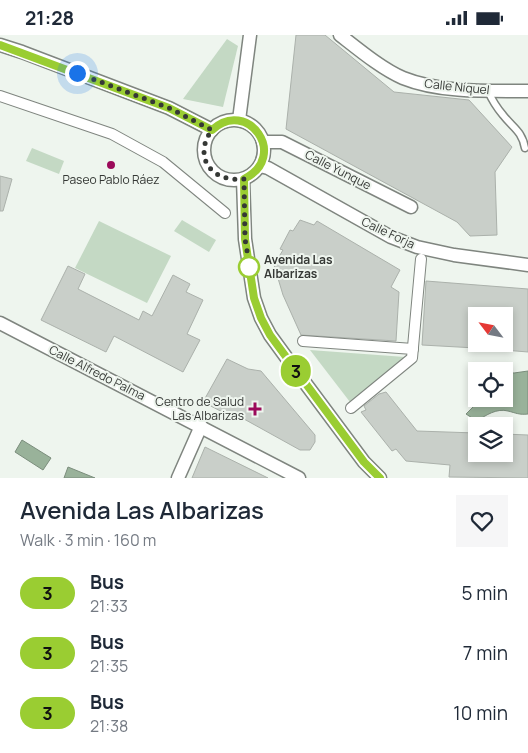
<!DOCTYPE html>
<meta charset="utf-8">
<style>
body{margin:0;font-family:Manrope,sans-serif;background:#f6f6f7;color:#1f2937;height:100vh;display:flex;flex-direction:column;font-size:19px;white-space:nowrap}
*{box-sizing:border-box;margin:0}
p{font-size:16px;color:#747a83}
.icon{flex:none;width:28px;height:28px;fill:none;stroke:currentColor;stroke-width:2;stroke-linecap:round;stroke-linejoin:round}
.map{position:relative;height:443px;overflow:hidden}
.sheet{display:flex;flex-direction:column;background:#fff;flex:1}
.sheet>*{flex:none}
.badge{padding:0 10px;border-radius:16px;font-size:18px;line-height:32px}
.needle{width:32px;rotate:302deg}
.tools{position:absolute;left:468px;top:272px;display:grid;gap:10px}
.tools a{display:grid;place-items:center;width:45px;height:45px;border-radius:0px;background:#fff;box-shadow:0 2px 8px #0003;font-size:25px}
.you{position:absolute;width:25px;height:25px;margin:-12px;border:4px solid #fff;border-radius:50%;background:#1a73e8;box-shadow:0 0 0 8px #1a73e833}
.map>.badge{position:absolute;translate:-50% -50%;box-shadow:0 0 0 2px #fff}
.round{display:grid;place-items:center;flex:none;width:52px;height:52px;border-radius:0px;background:#f6f6f7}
.head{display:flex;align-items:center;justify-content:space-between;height:85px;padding:0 20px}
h1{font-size:24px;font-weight:600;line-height:38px}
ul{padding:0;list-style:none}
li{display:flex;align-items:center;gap:15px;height:60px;padding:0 20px}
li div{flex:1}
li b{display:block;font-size:19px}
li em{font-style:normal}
li .badge{min-width:55px;font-weight:700;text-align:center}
.status{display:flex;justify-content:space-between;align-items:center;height:35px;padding:0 25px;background:#fff;direction:ltr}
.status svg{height:14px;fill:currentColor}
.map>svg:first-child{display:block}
</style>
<div class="status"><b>21:28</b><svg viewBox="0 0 49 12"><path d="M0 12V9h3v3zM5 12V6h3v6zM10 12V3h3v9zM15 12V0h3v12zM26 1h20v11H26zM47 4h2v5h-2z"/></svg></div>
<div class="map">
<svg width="528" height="443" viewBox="0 0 528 443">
<rect width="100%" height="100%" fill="#eef5ee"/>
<g fill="#c4d9c4">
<polygon points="227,4 238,11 223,72 183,64"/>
<polygon points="32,113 64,126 59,139 26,126"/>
<polygon points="182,185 216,205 209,217 174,196"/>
<polygon points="99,186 171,221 147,268 75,233"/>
<polygon points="310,315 405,322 350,367"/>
</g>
<g fill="#99b29a" stroke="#7b8d7c">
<path d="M528,336v43c-9,1 -12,-1 -20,-3 -11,-3 -22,4 -31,10l-11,-7 12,-12v-3h26v-27l10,1z"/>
<polygon points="22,405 51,423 43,435 15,417"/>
<polygon points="68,432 95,443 64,443"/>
</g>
<g fill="#c9cfc9" stroke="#abb1ab">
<polygon points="296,0 325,0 394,57 469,65 512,112 495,137 497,200 470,201 457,187 286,94"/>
<polygon points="0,141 12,144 3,176 0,176"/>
<polygon points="300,185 314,190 317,186 400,235 391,252 399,257 396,306 301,300 283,260 274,230 283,215 280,214 290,195 293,196"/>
<polygon points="68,231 85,239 78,254 139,285 143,276 152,281 173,240 190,249 186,257 203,265 187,299 200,305 183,337 114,301 106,317 41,285"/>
<polygon points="426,246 528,254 528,317 504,315 504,281 476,281 476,313 422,310"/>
<polygon points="227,324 248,334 261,336 315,400 315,407 310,415 300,415 244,384 232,382 203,367"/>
<polygon points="386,357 417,396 476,398 476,419 504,419 504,399 528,400 528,443 449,442 450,430 406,426 396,414 392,416 361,377 366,375 364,371 379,359"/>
<polygon points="205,412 268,443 192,443"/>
</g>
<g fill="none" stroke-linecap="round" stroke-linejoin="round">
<g stroke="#7f857f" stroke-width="9">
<path id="service" d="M488,56c4,9 9,17 15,24 10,13 19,16 22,33"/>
</g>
<g stroke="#7f857f" stroke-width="12">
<g id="pedestrian">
<polyline points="0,61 112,99 163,127 225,178"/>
<polyline points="303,306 413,314"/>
<polyline points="351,373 412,323 421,224"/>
</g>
</g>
<g stroke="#7f857f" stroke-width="15">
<g id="minor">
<path d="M340,0c18,14 42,34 63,43 37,15 86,13 125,13"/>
<polyline points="0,10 22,17 169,73 212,95"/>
<circle cx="234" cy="115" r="30"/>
<polyline points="239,85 250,0"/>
<polyline points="263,107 282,107 411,172"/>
<polyline points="260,131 268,133 391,202 417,212 454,220 528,230"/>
<polyline points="243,144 245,204 254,263 261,283 270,300 294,333 364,427 380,443"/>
<polyline points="0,288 299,443"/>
<polyline points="178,443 201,391"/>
</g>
</g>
<use href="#service" stroke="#fff" stroke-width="6"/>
<use href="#pedestrian" stroke="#fff" stroke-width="10"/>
<use href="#minor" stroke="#fff" stroke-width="12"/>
</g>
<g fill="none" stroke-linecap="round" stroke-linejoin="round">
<g stroke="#fff" stroke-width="11">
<path id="line" d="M0,10l169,63 43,22c35,-33 78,26 32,49l1,60 9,59 7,20 9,17 36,49 58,78 16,16"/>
</g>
<use href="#line" stroke="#9acd32" stroke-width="8"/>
<path stroke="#353835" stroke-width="5" stroke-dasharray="0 9" d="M77,38l92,35 43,22c-3,4 -6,9 -7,14 -6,25 17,38 39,35l1,60 5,29 -1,-1"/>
</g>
<g fill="#9b0a5a" stroke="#eef5ee" stroke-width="2">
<circle cx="111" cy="130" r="5"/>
<path d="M252.5 366.5h5v5h5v5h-5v5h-5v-5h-5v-5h5z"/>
</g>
<circle fill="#fff" stroke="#9acd32" stroke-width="2.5" cx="249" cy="232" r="10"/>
<g text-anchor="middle" stroke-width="4" stroke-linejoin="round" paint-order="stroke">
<g font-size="12" fill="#353835" stroke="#eef5ee">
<text transform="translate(457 52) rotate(6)" y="4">Calle Níquel</text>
<text transform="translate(338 135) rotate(27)" y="4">Calle Yunque</text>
<text transform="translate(388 198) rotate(25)" y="4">Calle Forja</text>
<text transform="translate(97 338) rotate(27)" y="4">Calle Alfredo Palma</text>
</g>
<g font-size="12" fill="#353835" stroke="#eef5ee">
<text x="111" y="149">Paseo Pablo Ráez</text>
<text x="244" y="371" text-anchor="end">Centro de Salud<tspan x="244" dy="14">Las Albarizas</tspan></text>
</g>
<g font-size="12" font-weight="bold" fill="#353835" stroke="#eef5ee" text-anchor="start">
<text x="264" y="229">Avenida Las<tspan x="264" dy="14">Albarizas</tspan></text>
</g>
</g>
</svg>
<div class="tools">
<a><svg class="needle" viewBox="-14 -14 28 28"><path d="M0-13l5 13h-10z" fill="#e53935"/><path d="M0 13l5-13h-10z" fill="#747a83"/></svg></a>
<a><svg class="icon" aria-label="locate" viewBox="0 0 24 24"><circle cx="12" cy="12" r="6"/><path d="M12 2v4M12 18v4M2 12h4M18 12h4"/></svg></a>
<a><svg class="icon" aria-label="layers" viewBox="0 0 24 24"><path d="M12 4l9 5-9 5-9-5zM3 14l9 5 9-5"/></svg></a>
</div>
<div class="you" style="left:77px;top:38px"></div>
<b class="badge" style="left:296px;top:336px;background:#9acd32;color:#111">3</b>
</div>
<section class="sheet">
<div class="head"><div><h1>Avenida Las Albarizas</h1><p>Walk · 3 min · 160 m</p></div><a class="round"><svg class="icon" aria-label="heart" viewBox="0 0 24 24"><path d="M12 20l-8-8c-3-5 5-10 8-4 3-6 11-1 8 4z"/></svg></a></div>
<ul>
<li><span class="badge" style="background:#9acd32;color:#111">3</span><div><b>Bus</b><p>21:33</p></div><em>5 min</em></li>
<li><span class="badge" style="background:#9acd32;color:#111">3</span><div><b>Bus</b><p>21:35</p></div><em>7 min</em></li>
<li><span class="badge" style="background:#9acd32;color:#111">3</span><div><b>Bus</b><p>21:38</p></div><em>10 min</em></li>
</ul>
</section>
